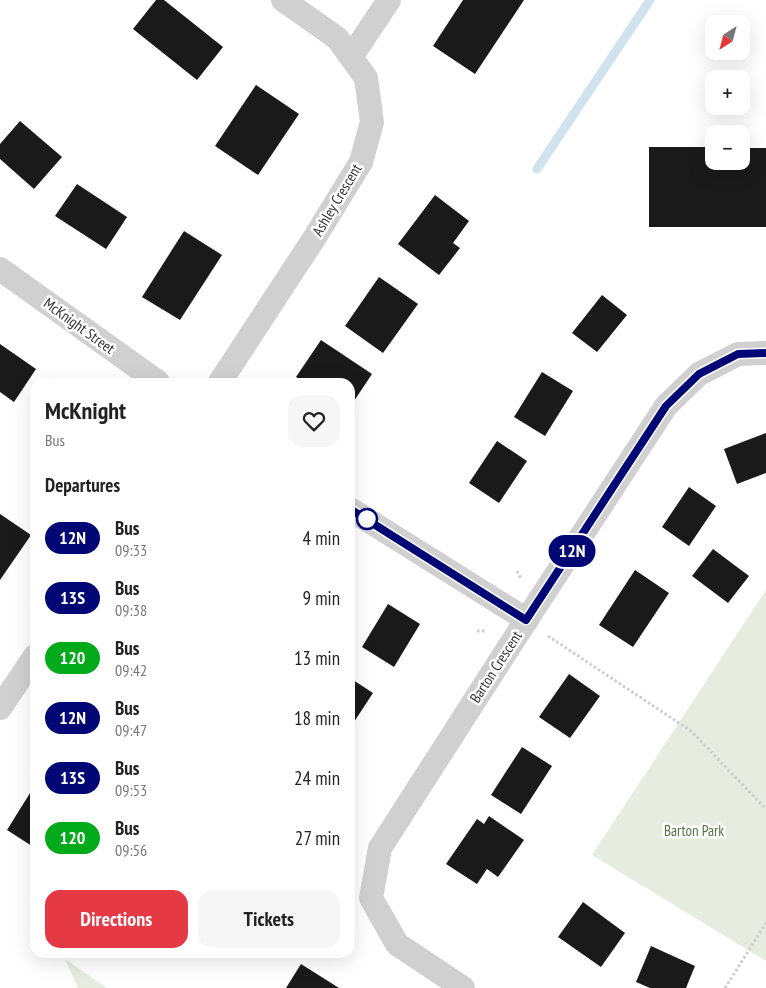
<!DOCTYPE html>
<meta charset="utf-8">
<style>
body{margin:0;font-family:"PT Sans Narrow",sans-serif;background:#f6f6f6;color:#222;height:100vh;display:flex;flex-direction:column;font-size:19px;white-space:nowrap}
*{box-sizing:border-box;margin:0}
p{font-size:16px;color:#767676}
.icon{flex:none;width:28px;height:28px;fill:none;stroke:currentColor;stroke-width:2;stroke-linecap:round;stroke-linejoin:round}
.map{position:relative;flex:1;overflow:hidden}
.side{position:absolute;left:30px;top:378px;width:325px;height:580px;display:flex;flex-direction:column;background:#fff;border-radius:15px;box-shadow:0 5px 20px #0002}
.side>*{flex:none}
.badge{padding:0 10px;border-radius:16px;font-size:18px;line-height:32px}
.needle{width:32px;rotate:216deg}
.buttons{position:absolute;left:705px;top:15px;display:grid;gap:10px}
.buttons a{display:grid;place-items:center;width:45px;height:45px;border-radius:10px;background:#fff;box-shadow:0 5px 20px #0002;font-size:25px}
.map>.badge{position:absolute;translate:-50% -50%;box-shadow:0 0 0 2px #fff}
h2{padding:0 15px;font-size:19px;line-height:45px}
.round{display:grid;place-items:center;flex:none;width:52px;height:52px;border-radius:15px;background:#f6f6f6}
.headline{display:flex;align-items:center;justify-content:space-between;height:85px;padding:0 15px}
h1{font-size:24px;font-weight:700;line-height:38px}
.primary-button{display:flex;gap:10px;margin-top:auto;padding:10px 15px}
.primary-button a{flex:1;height:58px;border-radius:15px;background:#e63946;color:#fff;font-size:20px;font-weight:700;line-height:58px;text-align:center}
.primary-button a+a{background:#f6f6f6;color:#222}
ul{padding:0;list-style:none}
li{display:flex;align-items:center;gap:15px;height:60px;padding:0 15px}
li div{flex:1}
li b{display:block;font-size:19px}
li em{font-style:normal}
li .badge{min-width:55px;font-weight:700;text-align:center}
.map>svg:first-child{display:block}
</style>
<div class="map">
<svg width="766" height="988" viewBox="0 0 766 988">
<rect width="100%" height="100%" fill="#fff"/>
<g fill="#e6ecdf">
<polygon points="766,590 766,961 592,855"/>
<polygon points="65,959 107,988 78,988"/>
</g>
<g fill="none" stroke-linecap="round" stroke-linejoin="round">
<polyline stroke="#cfe2ee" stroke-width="9" points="537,169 650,0"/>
</g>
<g fill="#1a1a1a">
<polygon points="156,0 164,0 223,47 197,80 133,29"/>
<polygon points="463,0 524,0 475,74 433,46"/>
<polygon points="256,85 299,114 258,175 215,146"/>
<polygon points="20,121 62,157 34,189 0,159 0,144"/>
<polygon points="649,147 714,147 714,161 741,161 741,148 766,148 766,227 649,227"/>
<polygon points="77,184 127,217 106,249 55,216"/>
<polygon points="435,195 469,221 453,243 460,248 439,275 398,244"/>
<polygon points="184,231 222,255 180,320 142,297"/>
<polygon points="379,277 418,304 383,353 345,326"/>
<polygon points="602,295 627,315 597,352 572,333"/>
<polygon points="321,340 372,374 350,407 350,382 305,382 296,377"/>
<polygon points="0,344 36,369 14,402 0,392"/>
<polygon points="542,372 573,391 545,436 514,417"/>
<polygon points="766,433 766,473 737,484 724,449"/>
<polygon points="497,441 527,461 499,503 469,483"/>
<polygon points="689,487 716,506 689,546 662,527"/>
<polygon points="0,514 31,535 0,580"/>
<polygon points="713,549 749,576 728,603 692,576"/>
<polygon points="635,570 669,593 633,647 599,625"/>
<polygon points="388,604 420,624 394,667 362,647"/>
<polygon points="569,674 600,696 570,738 539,717"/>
<polygon points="350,678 373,693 350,728"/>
<polygon points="522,747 552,766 521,814 491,795"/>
<polygon points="35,785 35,848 7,830"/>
<polygon points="489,816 524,840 498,877 487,869 477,884 446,864 477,819 484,824"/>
<polygon points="583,902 625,933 601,967 558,937"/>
<polygon points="651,946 695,966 686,988 650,988 636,982"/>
<polygon points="301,964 339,988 286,988"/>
</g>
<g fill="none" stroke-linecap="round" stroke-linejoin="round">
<g stroke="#cdcdcd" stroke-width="3" stroke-dasharray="2.5 2.5" stroke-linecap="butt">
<polyline points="517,571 521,579"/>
<polyline points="477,631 487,631"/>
<polyline points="548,636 691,731 766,809"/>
<polyline points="725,988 766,923"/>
</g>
<g stroke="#d0d0d0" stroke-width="24">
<polyline points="351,57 389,0"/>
<polyline points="0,269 158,382"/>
<polyline points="220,382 315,237 361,162 372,122 366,78 351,57 337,38 283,0"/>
<polyline points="350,509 527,620"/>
<polyline points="0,708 35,656"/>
<polyline points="463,988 397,944 371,898 380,848 518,633 666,406 699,374 738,354 766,353"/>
</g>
</g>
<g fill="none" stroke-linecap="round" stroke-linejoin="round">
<g stroke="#fff" stroke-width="11">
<polyline id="line" points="350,509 526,620 666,406 699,374 738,354 766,353"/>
</g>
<use href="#line" stroke="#000774" stroke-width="8"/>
</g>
<circle fill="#fff" stroke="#000774" stroke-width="2.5" cx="367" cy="519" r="10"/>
<g text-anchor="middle" stroke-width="5" stroke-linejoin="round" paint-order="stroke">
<g font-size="15" fill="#333" stroke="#fff">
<text transform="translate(337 200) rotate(-59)" y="5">Ashley Crescent</text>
<text transform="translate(79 326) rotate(36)" y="5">McKnight Street</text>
<text transform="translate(496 667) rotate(-57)" y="5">Barton Crescent</text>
</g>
<g font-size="15" fill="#56703f" stroke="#fff">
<text x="694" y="836">Barton Park</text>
</g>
</g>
</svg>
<div class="buttons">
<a><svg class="needle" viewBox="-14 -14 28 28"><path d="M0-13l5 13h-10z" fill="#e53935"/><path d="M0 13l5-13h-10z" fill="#767676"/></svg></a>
<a>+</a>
<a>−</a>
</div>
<b class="badge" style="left:572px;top:551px;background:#000774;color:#fff">12N</b>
<section class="side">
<div class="headline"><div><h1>McKnight</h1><p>Bus</p></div><a class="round"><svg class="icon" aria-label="heart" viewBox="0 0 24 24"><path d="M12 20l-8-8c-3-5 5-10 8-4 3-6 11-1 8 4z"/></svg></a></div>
<h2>Departures</h2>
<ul>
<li><span class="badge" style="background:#000774;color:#fff">12N</span><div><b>Bus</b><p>09:33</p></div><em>4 min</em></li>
<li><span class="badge" style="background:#000774;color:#fff">13S</span><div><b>Bus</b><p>09:38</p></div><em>9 min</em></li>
<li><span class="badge" style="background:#00aa1a;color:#fff">120</span><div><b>Bus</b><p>09:42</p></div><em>13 min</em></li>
<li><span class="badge" style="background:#000774;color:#fff">12N</span><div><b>Bus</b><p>09:47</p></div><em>18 min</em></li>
<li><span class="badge" style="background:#000774;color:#fff">13S</span><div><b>Bus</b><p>09:53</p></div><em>24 min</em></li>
<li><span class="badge" style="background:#00aa1a;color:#fff">120</span><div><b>Bus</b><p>09:56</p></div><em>27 min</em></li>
</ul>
<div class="primary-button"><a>Directions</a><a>Tickets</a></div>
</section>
</div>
